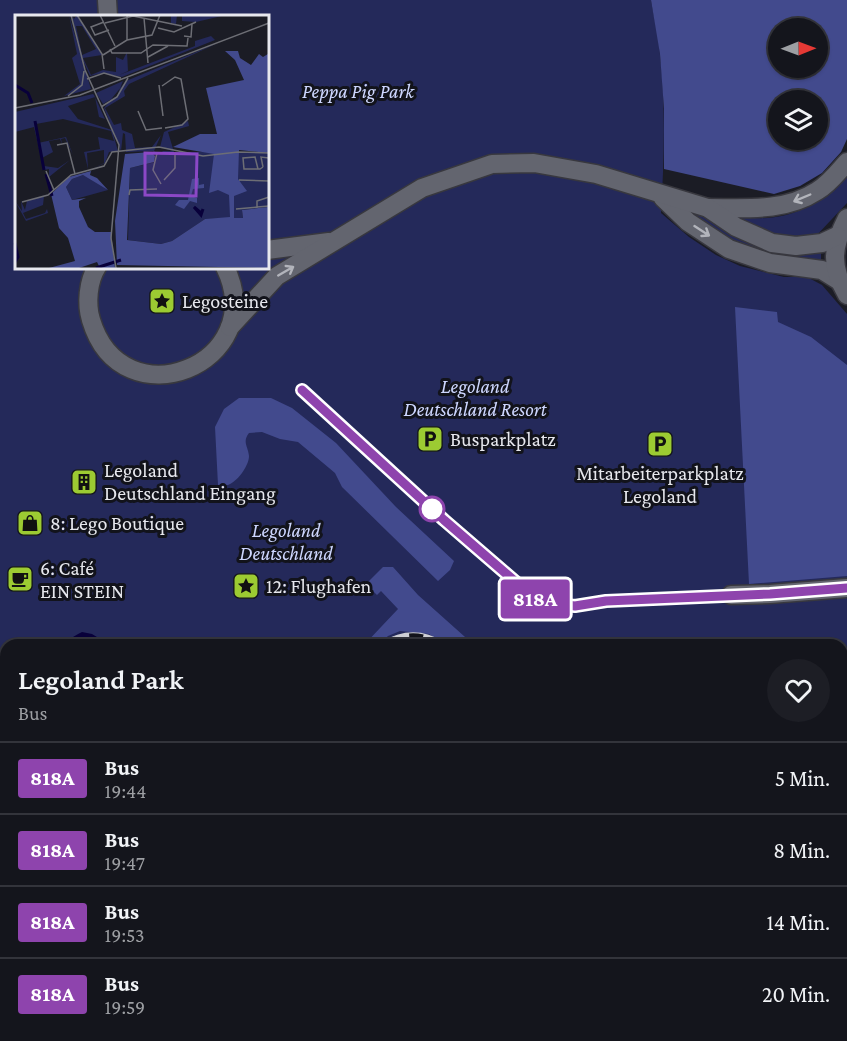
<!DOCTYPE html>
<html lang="de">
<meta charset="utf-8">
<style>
body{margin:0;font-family:"Crimson Pro",serif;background:#1d1e25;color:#f1f3f6;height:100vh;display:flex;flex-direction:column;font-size:22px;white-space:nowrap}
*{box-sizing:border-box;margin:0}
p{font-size:20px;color:#9d9fa3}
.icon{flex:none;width:33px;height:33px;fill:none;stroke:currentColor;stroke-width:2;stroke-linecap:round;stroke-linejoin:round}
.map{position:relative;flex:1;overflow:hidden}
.side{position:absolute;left:0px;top:639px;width:848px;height:402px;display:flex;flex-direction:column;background:#14151c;border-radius:18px 18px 0 0;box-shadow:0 2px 4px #0004,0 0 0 2px #33343b}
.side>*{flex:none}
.badge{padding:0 12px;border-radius:4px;font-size:21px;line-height:39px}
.needle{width:39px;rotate:89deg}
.buttons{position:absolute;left:768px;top:18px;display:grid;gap:12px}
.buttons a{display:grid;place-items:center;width:60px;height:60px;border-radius:50%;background:#14151c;box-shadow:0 2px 4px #0004,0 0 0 2px #33343b;font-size:30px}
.map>.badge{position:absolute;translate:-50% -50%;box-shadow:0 0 0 3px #fff}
.round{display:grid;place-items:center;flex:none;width:63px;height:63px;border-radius:32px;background:#1d1e25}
.summary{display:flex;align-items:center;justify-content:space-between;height:102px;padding:0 18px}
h1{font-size:28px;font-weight:600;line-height:45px}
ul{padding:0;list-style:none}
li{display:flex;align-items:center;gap:18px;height:72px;padding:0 18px;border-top:2px solid #33343b}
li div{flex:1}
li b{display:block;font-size:22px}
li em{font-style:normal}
li .badge{min-width:66px;font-weight:700;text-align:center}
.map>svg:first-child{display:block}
</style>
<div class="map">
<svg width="847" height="1041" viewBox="0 0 847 1041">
<rect width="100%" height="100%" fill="#1b1c25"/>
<g fill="#24295a" fill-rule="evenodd">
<path d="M0,0h651c3,18 8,37 9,55 6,53 4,106 1,158l28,24 27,18 24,11 44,11h23l15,8 25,29v527c-5,67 0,134 -5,200h-842zM16,16h251v251h-251zM6,645h836v390h-836z"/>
<path d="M847,176v27l-31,33 -33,2 -47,-16 1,-7c41,11 84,-8 110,-39z"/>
<polygon points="692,209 728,231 821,252 821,261 782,260 741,249 684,212"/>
</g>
<g fill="#424a8d" fill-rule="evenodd">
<path d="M651,0h196v139l-6,13 -19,21 -22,13 -26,8 -110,-25v-60l-4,-55zM778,28h40v40h-40zM778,100h40v40h-40z"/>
<polygon points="735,307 777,312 778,322 811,337 847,365 847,576 749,584"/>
<path d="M239,398h32l21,10 44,35 60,64 58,54 -4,9 -12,11 -96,-94 -7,-14 -37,-31 -18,-3 -18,-7 -13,1c-7,9 -1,13 0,23 0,10 -12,26 -21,29 -4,1 -7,0 -10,0l-3,-58 9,-18z"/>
<polygon points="383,567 393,567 418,595 474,645 444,645 429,634 400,631 388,636 378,645 364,645 398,609 381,591 377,595 366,584"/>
<polygon points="847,976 847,1041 829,1041 831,1035 842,1035 842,996"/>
<polygon points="163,1035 236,1035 233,1041 161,1041"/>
<polygon points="250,1035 348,1035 355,1041 259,1041"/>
</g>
<path fill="#08003a" d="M82,632l10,2 18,11h-85c22,-17 22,1 40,-4 6,-2 12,-7 17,-9z"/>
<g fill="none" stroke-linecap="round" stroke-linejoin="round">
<g stroke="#38383f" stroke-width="21">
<g id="minor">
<polyline points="107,0 108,16"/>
<polyline points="663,198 688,222 729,249 770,263 822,270 838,280"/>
<path d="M708,208c37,0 77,4 109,-17 12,-7 21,-19 30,-29"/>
<path d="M847,218c-15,29 -17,48 0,77"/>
<polyline points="267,250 329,242"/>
<path d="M97,267c-9,14 -11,37 -6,53 31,104 181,44 134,-53"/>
<polyline points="230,327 277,276 422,188 492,164 534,163 596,174 708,208 736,227 772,243 796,246 822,243 837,236"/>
<polyline points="731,595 770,594 847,588"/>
<polyline points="842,960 847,931"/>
<polyline points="820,1041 822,1035"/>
</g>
</g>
<use href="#minor" stroke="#63656f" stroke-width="18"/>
<g stroke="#cecfd5" stroke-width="7">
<g id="rail">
<path d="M383,645c20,-12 39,-13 59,0"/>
<polyline points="0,671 6,670"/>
<polyline points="0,908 6,907"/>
<polyline points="531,1035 540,1041"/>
<polyline points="564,1041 576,1035"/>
</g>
</g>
<use href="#rail" stroke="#12131b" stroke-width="4.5" stroke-dasharray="14" stroke-linecap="butt"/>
</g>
<defs><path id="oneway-shaft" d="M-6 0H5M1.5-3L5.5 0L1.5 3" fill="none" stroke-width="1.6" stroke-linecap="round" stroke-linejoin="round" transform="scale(1.5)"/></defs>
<g stroke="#b2b4bb">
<use href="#oneway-shaft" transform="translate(802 198) rotate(157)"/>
<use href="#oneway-shaft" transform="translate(702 231) rotate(33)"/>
<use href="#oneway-shaft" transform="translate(286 271) rotate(-30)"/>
</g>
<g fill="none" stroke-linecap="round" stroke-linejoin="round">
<g stroke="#fff" stroke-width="14">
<polyline id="line" points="302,390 444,520 539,602 575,606 606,601 770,594 847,588"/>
</g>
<use href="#line" stroke="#8e44ad" stroke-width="9"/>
</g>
<defs>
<g id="sight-square" transform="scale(1.35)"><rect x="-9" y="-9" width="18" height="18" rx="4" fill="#9ccb32" stroke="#12131b"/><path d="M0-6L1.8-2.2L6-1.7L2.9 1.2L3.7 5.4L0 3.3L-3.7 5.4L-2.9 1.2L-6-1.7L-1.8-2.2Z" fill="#111"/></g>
<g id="parking-square" transform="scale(1.35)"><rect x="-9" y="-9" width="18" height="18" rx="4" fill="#9ccb32" stroke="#12131b"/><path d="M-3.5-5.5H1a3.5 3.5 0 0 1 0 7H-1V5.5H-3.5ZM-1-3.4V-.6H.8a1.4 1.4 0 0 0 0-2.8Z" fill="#111"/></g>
<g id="building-square" transform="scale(1.35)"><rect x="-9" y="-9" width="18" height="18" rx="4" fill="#9ccb32" stroke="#12131b"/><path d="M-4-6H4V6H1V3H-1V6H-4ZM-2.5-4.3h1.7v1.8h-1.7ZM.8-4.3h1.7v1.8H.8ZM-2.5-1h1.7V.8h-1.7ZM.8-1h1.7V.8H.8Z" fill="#111"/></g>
<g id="shop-square" transform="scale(1.35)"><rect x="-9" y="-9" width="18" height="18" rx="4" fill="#9ccb32" stroke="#12131b"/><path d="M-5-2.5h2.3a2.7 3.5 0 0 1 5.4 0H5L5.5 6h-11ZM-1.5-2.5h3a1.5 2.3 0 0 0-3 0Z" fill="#111"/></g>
<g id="cafe-square" transform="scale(1.35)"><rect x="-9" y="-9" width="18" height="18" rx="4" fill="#9ccb32" stroke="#12131b"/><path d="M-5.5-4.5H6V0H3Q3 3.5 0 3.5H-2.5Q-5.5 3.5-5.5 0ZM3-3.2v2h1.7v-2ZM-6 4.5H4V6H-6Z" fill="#111"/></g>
</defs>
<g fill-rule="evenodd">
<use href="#sight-square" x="162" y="301"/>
<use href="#parking-square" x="430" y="439"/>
<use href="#parking-square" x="660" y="444"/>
<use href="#building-square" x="84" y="482"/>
<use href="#shop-square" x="30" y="523"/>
<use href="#cafe-square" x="20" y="579"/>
<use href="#sight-square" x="246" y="586"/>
</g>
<circle fill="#fff" stroke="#8e44ad" stroke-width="3" cx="432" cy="509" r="12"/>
<g text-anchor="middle" stroke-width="6" stroke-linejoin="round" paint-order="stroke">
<g font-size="20" font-style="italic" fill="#ced7ff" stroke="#12131b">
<text x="358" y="98">Peppa Pig Park</text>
<text x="475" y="393">Legoland<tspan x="475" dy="23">Deutschland Resort</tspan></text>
<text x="286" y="537">Legoland<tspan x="286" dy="23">Deutschland</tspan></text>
</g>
<g font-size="20" fill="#e7e8ee" stroke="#12131b" text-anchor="start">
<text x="182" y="308">Legosteine</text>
<text x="450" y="446">Busparkplatz</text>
<text x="104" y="477">Legoland<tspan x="104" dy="23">Deutschland Eingang</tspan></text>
<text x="660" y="480" text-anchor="middle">Mitarbeiterparkplatz<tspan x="660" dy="23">Legoland</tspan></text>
<text x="50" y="530">8: Lego Boutique</text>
<text x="40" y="575">6: Café<tspan x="40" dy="23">EIN STEIN</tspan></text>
<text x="266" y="593">12: Flughafen</text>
</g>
</g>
<g transform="translate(15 15)">
<rect width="254" height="254" fill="#1b1c25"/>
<path d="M54,0l22,74 -27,7 16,-12 -8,-26 5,-4zM57,0l2,4 3,-4 25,40 -19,3 8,17 12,-5 13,2v-15l7,3 4,-8 1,19 -9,4 76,-29v-5l16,-5 4,4 -93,37 -19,-4 -13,3 -9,-20zM61,11h6l14,23 -14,6zM156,0h55l-30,7 -14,-1v-5l-5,-1 -1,9 -5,-1zM203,28l-89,41 -5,7 1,5 -20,12 9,17 7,-2 1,7 10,4 3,14 17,-1 9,-12 -7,16 5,4 4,-4h10l-13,-4 4,-15 24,-11 1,5 -21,6 6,20h94v55l-26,3 1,8 -38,1 -33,22 -11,3 -33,-4 2,-72 26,-6v-7l-3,-4 -27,1 -1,-18 -2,-1 -2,18 -17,-43 22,-27zM108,66l-6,15 -14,8 -7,-11zM78,79l1,1 11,24 -6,-2 -4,-20 -27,9 10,13 34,11 6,21 -9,1 -4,11 -13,6 12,-6v-13l-17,3 1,16 -4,-17 16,-3 -2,-12 16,4 -3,-10 -48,-12 -27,5 2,19 28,-6 7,18 -8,-17 -4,1 1,5 -2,-5 -11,2 4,11 -11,6 2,8 14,2 12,-8 -3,-10 3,10 -21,17v-8l-5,1 -10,-43 -19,5v-20zM68,160l11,4 14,11 -36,10 -6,-13 6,-8zM29,181l-1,9 -20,8 3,6 19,-6 2,-4 1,4 -22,8 -11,-20 7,10 -1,-10 4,9 2,-9z" fill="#24295a" fill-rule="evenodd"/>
<path d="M210,36h13l2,7 11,7 8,-11 4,3 5,-3v99l-29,-3 -1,29 9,12 -13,5v22h9l-1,-8 26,-3v61l-151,-3 -2,-44 10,-67 26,-2 4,4 -1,6 -24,6 -3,72 34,4 11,-3 33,-22 25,-2 -1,-22 -11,-5 -9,3 5,-39 -41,-7 27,-13h17l-11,-46 38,-8 -9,-20zM76,156l-1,4 7,3 11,12 -25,-15 -11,4 -6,8 6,13 14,-2 -7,3v6l9,20 7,5h16l4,36h-15l-3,-6 -18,6h-30l26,-7 -7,-23 -9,-10 -8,-34 18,-17zM184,163v7l5,-1v4l-11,1 -2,7 6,2v5l-7,-2 -6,8 -9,-4 4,-5h9l4,-21z" fill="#424a8d"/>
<path fill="none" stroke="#08003a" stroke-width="3" d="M0,70l13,8 4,10M20,106l9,49M31,159l6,22M186,198l-7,-6 7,8 2,-6M0,228l3,14 -3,5M81,253l25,-8"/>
<path fill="none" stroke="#6d6e75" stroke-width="1.5" d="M56,0l14,55 34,75 -8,93 5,30M62,0l25,39 2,15M85,0l15,31M112,1v24M129,3l4,45M89,7l-13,5 4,8 14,-5M90,8l28,-7 49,10M143,13l16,4 22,-10M169,21l7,1 1,-13M95,34l2,4h29l12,-8 34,1 1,-8M88,40l24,-15 25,-5 8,-20M133,42l20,-11M72,64l17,-6 17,5M144,70l4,31M147,71l13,-9 6,2 7,40 -6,6 -17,3M53,81l14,-11 2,-14M86,92l16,-10 11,-19M0,93l65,-13 189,-72M123,96l8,19 16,-2M42,130l10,-2 8,31M142,138l-4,17 8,14M248,152l-2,-10 8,1M243,154l-3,-12 -12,1 1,11h16l3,-2M31,156l8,19M149,165l11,-12v-16M224,165l30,1M114,180l1,-5 27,-1M7,187l26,-7 23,-20 33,-9 8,-14 47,-5 44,9 35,-4 31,1M242,193v-7l12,-4M221,194l33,-3"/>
<path fill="#8b48c6" fill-opacity="0.15" stroke="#8b48c6" stroke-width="3" d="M130,138l52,1 -1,42 -51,-1z"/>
<rect width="254" height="254" fill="none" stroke="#e7e8ee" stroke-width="3"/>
</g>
</svg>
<div class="buttons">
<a><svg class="needle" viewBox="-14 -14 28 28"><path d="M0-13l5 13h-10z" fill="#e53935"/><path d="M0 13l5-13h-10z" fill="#9d9fa3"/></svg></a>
<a><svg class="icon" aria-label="layers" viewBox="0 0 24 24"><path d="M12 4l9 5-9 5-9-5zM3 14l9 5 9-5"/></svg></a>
</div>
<b class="badge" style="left:535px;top:599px;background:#8e44ad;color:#fff">818A</b>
<section class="side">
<div class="summary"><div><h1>Legoland Park</h1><p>Bus</p></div><a class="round"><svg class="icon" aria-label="heart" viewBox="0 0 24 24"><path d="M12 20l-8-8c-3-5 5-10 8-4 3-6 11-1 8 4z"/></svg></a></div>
<ul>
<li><span class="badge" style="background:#8e44ad;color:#fff">818A</span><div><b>Bus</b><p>19:44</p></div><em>5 Min.</em></li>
<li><span class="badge" style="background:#8e44ad;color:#fff">818A</span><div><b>Bus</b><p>19:47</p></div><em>8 Min.</em></li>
<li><span class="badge" style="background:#8e44ad;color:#fff">818A</span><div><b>Bus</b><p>19:53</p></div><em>14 Min.</em></li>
<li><span class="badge" style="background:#8e44ad;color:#fff">818A</span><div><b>Bus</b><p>19:59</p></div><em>20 Min.</em></li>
</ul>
</section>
</div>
